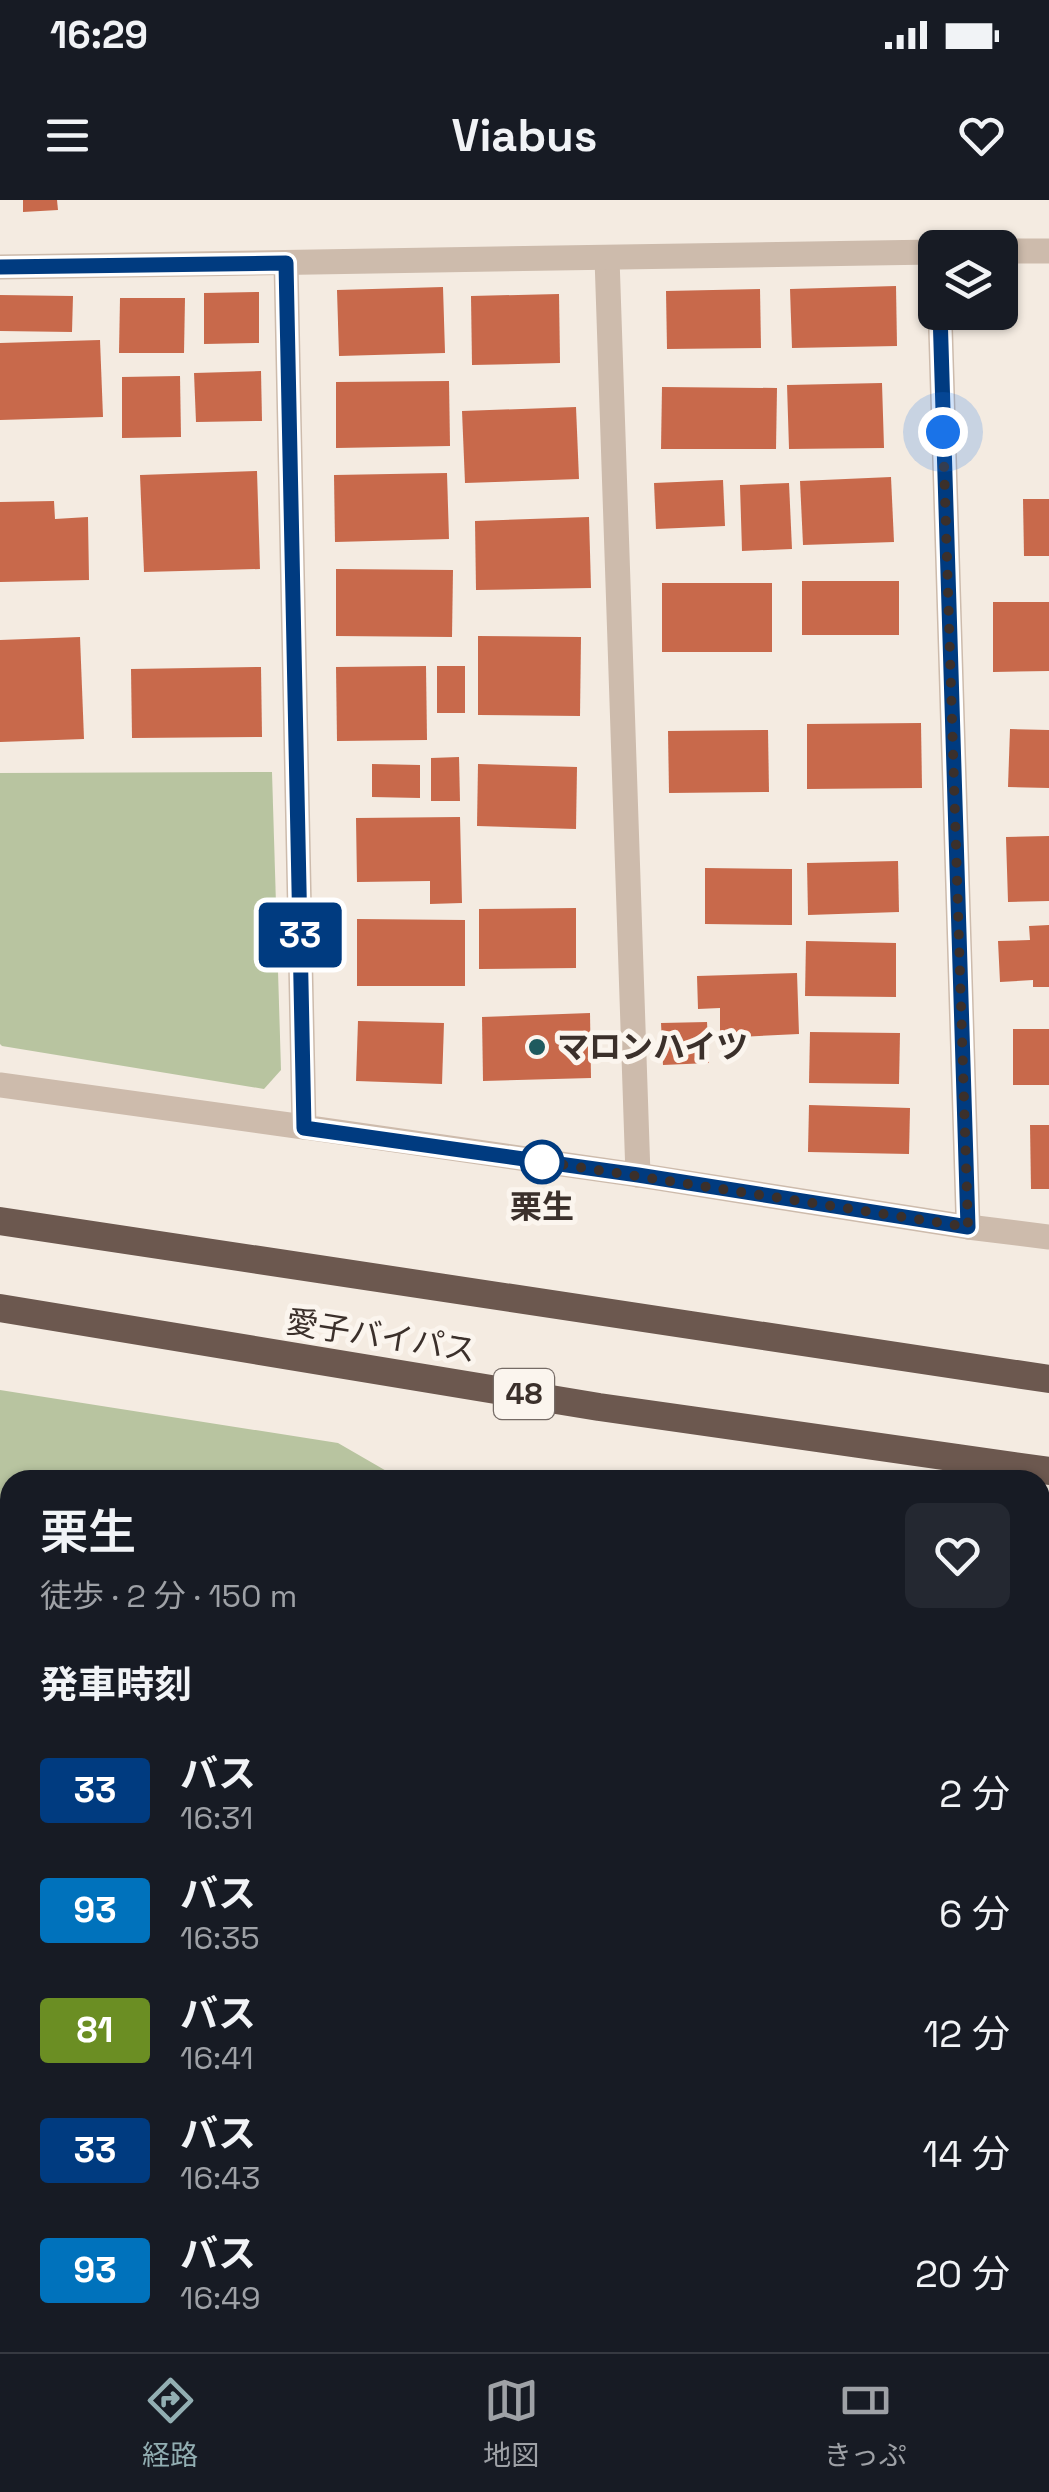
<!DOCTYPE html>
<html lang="ja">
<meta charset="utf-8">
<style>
body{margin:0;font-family:"Space Grotesk","Noto Sans JP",sans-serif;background:#242831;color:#f1f3f6;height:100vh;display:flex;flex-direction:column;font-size:38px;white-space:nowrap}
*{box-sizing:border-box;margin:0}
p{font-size:32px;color:#9ea1a6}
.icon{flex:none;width:55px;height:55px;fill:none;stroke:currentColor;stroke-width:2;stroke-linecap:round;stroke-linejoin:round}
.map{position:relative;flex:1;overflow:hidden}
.panel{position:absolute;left:0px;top:1270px;width:1050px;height:882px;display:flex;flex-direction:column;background:#171b24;border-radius:30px 30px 0 0;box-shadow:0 2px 8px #0004}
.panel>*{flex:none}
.badge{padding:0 20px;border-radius:8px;font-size:35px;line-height:65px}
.buttons{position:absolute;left:918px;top:30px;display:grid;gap:20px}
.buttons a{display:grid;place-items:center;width:100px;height:100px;border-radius:15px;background:#171b24;box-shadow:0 2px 8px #0004;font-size:50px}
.you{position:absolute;width:50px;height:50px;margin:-25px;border:8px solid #fff;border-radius:50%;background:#1a73e8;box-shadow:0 0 0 15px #1a73e833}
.map>.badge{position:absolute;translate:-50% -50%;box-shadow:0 0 0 5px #fff}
h2{padding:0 40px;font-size:38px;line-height:90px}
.round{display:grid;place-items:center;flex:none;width:105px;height:105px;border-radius:15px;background:#242831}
.summary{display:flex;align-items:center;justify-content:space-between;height:170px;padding:0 40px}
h1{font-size:48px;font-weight:600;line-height:75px}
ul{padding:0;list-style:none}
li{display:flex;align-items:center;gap:30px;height:120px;padding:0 40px}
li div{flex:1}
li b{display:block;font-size:38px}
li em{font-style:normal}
li .badge{min-width:110px;font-weight:700;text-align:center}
.status{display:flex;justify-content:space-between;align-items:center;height:70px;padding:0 50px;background:#171b24;direction:ltr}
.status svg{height:28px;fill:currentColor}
header{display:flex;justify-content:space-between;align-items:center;height:130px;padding:0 40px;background:#171b24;font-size:45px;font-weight:600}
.menu{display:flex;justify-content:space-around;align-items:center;height:140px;border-top:2px solid #363941;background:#171b24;font-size:28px;color:#9ea1a6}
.menu a{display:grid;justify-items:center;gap:5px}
.menu .active{color:#92aeb2}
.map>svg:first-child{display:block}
</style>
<div class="status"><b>16:29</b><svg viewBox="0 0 49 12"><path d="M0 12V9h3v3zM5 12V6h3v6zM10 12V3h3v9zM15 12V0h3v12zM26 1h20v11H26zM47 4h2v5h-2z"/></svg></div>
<header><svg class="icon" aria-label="menu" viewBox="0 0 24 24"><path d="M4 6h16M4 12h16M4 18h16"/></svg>Viabus<svg class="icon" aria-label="heart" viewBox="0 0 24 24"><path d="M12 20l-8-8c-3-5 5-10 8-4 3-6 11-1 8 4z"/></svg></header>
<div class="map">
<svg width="1049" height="2152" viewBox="0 0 1049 2152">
<rect width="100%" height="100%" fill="#f4ebe1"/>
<g fill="#b8c4a0">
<polygon points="272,572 281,870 264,889 2,846 0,844 0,573"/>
<polygon points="0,1190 338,1243 402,1280 10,1280 10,2142 190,2143 189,2152 0,2152"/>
</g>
<g fill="#c8694b">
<polygon points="23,0 57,0 58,10 23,12"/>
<polygon points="896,86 897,146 792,148 790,89"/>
<polygon points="443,87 445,153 339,156 337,90"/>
<polygon points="760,89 761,148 667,149 666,91"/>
<polygon points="259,92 259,143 204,144 204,93"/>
<polygon points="559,94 560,163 472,165 471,96"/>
<polygon points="0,95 73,96 72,132 0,131"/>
<polygon points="120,98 185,98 184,153 119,153"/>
<polygon points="100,140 103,217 0,220 0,143"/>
<polygon points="261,171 262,221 196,222 194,173"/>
<polygon points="180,176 181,237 122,238 122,177"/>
<polygon points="449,181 450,246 336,248 336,182"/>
<polygon points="882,183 884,248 789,249 787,185"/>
<polygon points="662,187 777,188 776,249 661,249"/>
<polygon points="576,207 579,279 465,283 462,211"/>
<polygon points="257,271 260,369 144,372 140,275"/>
<polygon points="447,273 449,339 335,342 334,275"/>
<polygon points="891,277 894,342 803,345 800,281"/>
<polygon points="723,280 725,326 656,329 654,283"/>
<polygon points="789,283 792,349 742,351 740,285"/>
<polygon points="1023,299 1049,299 1049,356 1024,356"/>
<polygon points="54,301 55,319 88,317 89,380 0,382 0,302"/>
<polygon points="589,317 591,388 476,390 475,321"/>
<polygon points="336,369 453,370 452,437 336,436"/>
<rect x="802" y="381" width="97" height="54"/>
<rect x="662" y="383" width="110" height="69"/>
<polygon points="993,402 1049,402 1049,471 993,472"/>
<polygon points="478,436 581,437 580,516 478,515"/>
<polygon points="80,437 84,539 0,542 0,440"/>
<polygon points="426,466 427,540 337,541 336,467"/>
<rect x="437" y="466" width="28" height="47"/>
<polygon points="261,467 262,537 132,538 131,469"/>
<polygon points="921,523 922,588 807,589 807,524"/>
<polygon points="1010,529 1049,530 1049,588 1008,587"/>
<polygon points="768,530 769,592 669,593 668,531"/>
<polygon points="459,557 460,601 431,601 431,558"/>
<polygon points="372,564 420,565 420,598 372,597"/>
<polygon points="478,564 577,567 576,629 477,626"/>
<polygon points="460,617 462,703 430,704 430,681 357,682 356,618"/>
<polygon points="1049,636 1049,701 1008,702 1006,637"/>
<polygon points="898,661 899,712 808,715 807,663"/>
<polygon points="705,668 792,669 792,725 705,724"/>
<polygon points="576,708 576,768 479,769 479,709"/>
<polygon points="357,719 465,720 465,786 357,786"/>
<polygon points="1049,725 1049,787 1033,787 1033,780 1000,782 998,741 1030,740 1029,726"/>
<polygon points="806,741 896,743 896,797 805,796"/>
<polygon points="797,773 799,834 720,838 720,808 698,809 697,776"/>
<polygon points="590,813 591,878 483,881 482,817"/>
<polygon points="358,821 444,823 442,884 356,881"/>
<polygon points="707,822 709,863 663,865 661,823"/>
<rect x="1013" y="829" width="36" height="56"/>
<polygon points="810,832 900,833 899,884 809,883"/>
<polygon points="809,905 910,908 909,954 808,952"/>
<polygon points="1030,925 1049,925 1049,989 1031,989"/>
<polygon points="744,2142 956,2142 1042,2149 1041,2152 744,2152"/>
</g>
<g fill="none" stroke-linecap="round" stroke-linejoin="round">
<polyline stroke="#b9a596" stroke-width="6" stroke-dasharray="5 5" stroke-linecap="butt" points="1040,1799 1049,1883"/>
<g stroke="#cdbbac" stroke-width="25">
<polyline points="1000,51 1049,51"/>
<polyline points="607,58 638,975"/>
<polyline points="286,63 304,927 638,975 968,1027 1049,1037"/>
<polyline points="0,67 935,52"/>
<polyline points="940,112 968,1027"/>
<polyline points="0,885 304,927"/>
</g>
<g stroke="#6c584f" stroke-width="28">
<polyline points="0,1021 1049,1179"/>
<polyline points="0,1108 599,1207 1049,1271"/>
</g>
</g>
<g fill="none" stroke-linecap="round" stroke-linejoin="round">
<g stroke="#fff" stroke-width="22">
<polyline id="line" points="0,67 286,63 304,928 638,975 968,1027 940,112"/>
</g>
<use href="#line" stroke="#003b80" stroke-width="15"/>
<polyline stroke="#3b302b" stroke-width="10" stroke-dasharray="0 18" points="542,962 526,959 968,1027 943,232"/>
</g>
<circle fill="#1f5a5e" stroke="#fbf5ee" stroke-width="4" cx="537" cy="847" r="10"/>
<circle fill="#fff" stroke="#003b80" stroke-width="5" cx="542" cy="962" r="20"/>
<g text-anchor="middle" stroke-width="10" stroke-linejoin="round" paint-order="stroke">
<rect fill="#fbf5ee" stroke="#756b66" stroke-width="2.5" x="494" y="1169" width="60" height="50" rx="8"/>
<g font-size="30" font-weight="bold" fill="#3b302b">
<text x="524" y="1204">48</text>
</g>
<g font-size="32" font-weight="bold" fill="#3b302b" stroke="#fbf5ee" text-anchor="start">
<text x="557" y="858">マロンハイツ</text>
</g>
<g font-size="32" font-weight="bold" fill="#3b302b" stroke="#fbf5ee">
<text x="542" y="1018">栗生</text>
</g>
<g font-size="32" fill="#3b302b" stroke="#fbf5ee">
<text transform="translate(381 1136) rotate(9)" y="11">愛子バイパス</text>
</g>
</g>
</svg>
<div class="buttons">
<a><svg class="icon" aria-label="layers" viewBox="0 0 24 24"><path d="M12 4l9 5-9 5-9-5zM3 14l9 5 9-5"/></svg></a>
</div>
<div class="you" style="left:943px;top:232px"></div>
<b class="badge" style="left:300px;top:735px;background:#003b80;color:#fff">33</b>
<section class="panel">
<div class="summary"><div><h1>栗生</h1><p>徒歩 · 2 分 · 150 m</p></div><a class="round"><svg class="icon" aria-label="heart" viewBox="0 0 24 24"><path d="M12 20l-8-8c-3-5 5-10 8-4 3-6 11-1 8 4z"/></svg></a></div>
<h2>発車時刻</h2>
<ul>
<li><span class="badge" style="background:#003b80;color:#fff">33</span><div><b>バス</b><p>16:31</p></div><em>2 分</em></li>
<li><span class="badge" style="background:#0072bc;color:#fff">93</span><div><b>バス</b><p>16:35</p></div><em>6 分</em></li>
<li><span class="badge" style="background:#6b8e23;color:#fff">81</span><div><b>バス</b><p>16:41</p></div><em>12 分</em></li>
<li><span class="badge" style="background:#003b80;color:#fff">33</span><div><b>バス</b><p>16:43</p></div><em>14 分</em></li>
<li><span class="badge" style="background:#0072bc;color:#fff">93</span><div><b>バス</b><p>16:49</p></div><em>20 分</em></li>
</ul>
</section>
</div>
<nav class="menu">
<a class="active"><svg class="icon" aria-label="directions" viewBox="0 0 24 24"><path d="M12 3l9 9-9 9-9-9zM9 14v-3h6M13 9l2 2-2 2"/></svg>経路</a>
<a><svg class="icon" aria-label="map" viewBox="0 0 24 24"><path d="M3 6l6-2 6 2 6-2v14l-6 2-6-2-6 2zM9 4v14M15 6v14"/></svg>地図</a>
<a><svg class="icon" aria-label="tickets" viewBox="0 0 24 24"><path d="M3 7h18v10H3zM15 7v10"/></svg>きっぷ</a>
</nav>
